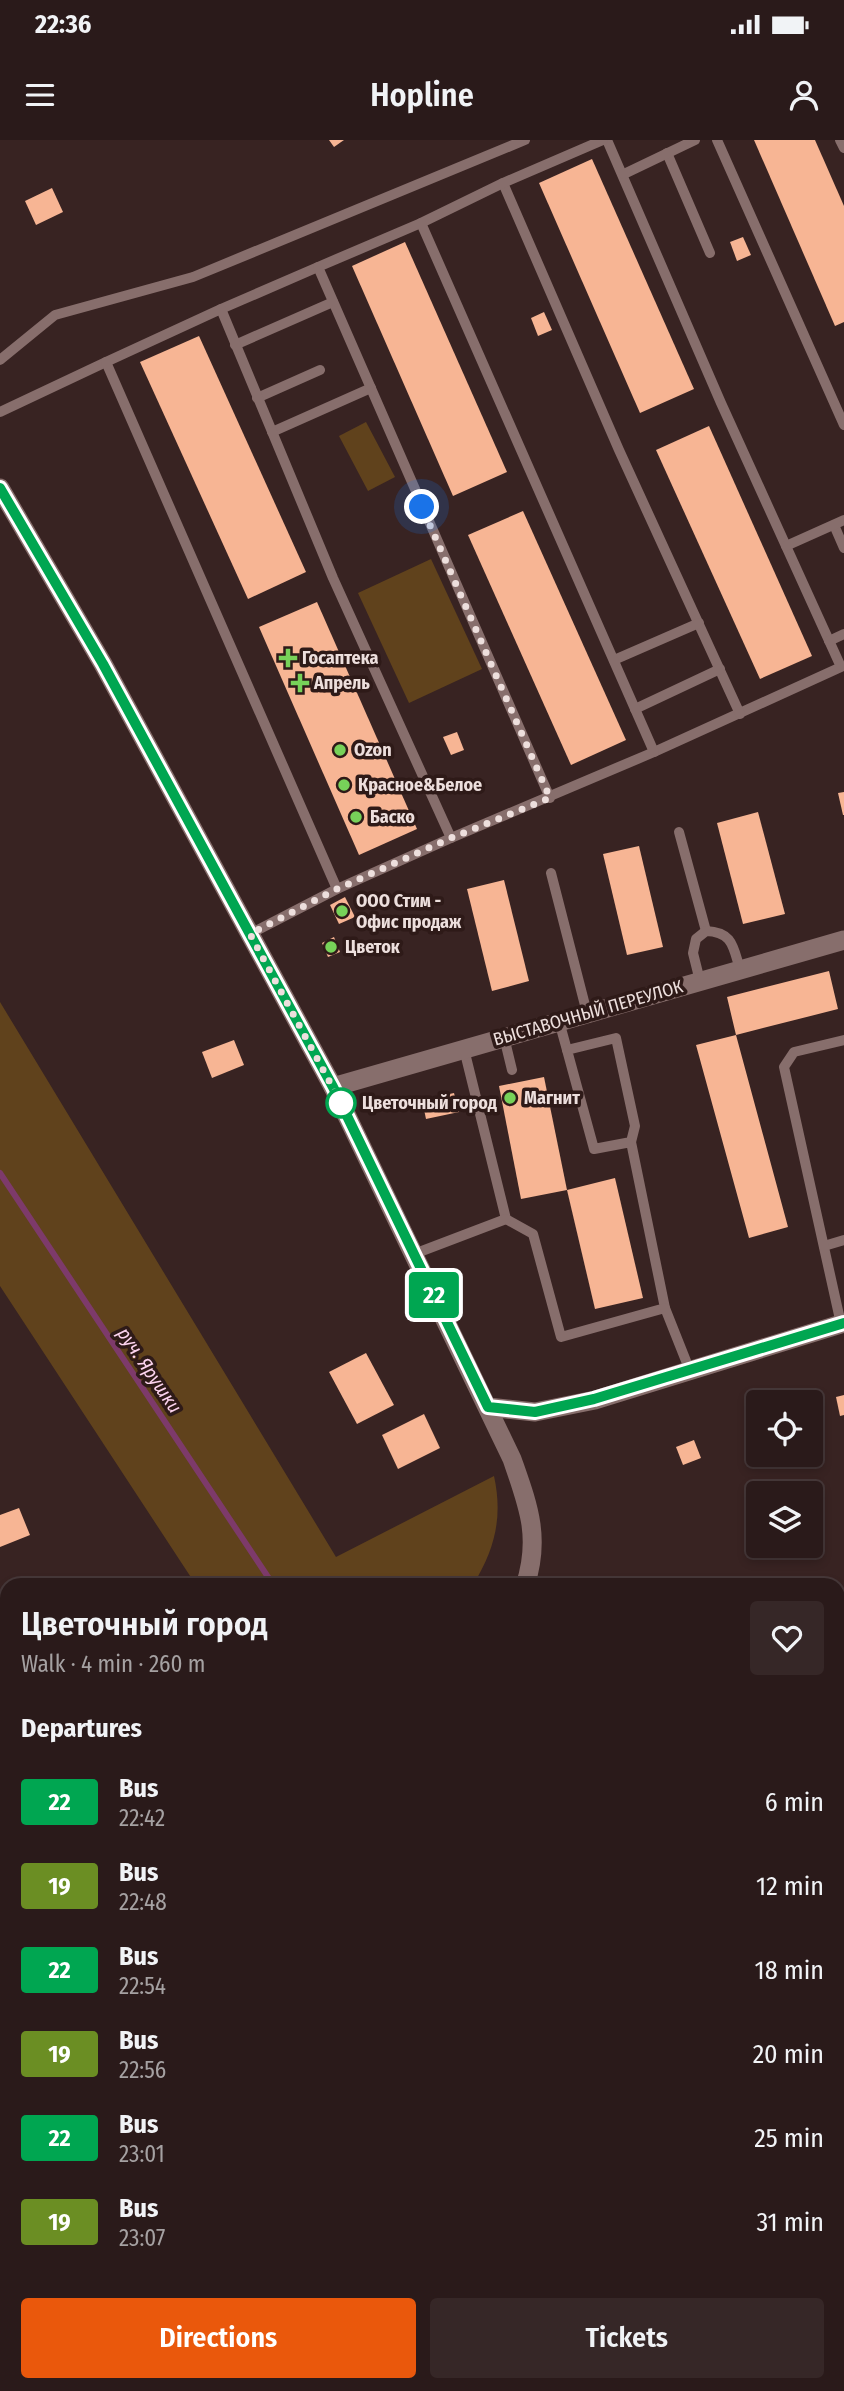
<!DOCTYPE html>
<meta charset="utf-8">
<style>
body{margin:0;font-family:"Fira Sans Condensed",sans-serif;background:#362727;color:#f1f3f6;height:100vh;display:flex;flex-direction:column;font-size:26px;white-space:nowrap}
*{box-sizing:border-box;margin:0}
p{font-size:23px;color:#a5a1a2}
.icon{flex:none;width:38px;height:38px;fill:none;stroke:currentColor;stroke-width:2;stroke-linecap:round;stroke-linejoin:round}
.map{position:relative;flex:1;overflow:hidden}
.drawer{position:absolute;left:0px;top:1438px;width:845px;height:814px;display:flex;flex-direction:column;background:#2a1a1a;border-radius:21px 21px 0 0;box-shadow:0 4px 10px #0003,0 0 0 2px #463839}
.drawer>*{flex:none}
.badge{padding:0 14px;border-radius:5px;font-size:24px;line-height:46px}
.buttons{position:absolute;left:746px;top:1250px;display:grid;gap:14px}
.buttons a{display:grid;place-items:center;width:77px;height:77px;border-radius:7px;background:#2a1a1a;box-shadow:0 4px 10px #0003,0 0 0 2px #463839;font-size:35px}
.you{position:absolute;width:35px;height:35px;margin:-18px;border:5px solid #fff;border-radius:50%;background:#1a73e8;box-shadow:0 0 0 10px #1a73e833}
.map>.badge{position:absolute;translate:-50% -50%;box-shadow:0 0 0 4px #fff}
h2{padding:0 21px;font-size:26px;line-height:63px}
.round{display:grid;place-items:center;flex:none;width:74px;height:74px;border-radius:7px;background:#362727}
.overview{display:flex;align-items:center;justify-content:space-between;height:119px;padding:0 21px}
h1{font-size:33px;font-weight:600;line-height:52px}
.button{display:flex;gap:14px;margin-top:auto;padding:14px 21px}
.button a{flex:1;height:80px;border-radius:7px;background:#ea580c;color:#fff;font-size:28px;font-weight:600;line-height:80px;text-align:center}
.button a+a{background:#362727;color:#f1f3f6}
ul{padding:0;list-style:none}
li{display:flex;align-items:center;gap:21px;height:84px;padding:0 21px}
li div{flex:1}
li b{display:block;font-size:26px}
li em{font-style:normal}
li .badge{min-width:77px;font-weight:700;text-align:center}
.status{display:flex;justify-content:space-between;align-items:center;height:49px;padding:0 35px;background:#2a1a1a;direction:ltr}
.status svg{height:19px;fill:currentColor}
header{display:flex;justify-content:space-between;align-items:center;height:91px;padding:0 21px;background:#2a1a1a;font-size:32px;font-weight:600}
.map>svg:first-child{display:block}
</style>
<div class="status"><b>22:36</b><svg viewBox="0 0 49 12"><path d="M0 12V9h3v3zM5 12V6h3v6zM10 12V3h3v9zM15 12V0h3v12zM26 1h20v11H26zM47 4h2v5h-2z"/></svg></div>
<header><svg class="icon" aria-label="menu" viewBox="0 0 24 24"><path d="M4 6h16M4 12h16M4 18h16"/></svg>Hopline<svg class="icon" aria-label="person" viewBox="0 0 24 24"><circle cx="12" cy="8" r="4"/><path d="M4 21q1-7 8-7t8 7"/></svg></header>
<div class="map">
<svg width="844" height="2251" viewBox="0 0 844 2251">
<rect width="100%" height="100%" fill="#382322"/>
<g fill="#60421c">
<polygon points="366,282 395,337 368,351 339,296"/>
<polygon points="431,419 482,529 409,563 358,453"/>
<path d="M0,862l336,555 158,-81c9,41 1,73 -21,109h-277l-196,-299z"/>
<polygon points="838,1616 844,1619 844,2251 391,2251 390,2245 838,2245"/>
</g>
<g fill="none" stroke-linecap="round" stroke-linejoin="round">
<g stroke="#7d3a6a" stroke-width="6">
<polyline points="0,1033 274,1446"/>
<polyline points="838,1683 844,1685"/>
<polyline points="812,2245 812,2251"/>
</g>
</g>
<g fill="#f7b594">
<polygon points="329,0 344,0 334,7"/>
<polygon points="754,0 815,0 844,66 844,182 835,186"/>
<polygon points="592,19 694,249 640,273 539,43"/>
<polygon points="52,48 63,72 36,85 25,61"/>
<polygon points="743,97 751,115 737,121 730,102"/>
<polygon points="405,102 507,332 453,356 352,126"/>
<polygon points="544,172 552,190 538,196 531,178"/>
<polygon points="199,196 306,432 248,459 140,222"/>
<polygon points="709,286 812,516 760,539 656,310"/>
<polygon points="523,371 626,600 571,625 468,395"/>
<polygon points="317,462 417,689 359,715 259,487"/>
<polygon points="457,592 464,610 451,615 443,597"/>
<polygon points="844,652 844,675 843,675 838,653"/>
<polygon points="758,672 785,774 743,784 717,683"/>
<polygon points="639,706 663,807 627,815 603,714"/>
<polygon points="504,740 529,841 492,851 467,749"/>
<polygon points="345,757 355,777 339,784 330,765"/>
<polygon points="334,797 340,812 328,817 322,803"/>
<polygon points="829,831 838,869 736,895 788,1087 749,1098 696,905 736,895 727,857"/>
<polygon points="234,900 244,925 212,938 202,912"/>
<polygon points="544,937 567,1050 521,1059 499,946"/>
<polygon points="454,953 459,972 426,979 422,960"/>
<polygon points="615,1038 643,1158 595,1169 567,1050"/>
<polygon points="366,1213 394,1265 357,1284 329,1232"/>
<polygon points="844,1255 844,1275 840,1276 836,1257"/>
<polygon points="424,1274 440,1308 398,1329 382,1295"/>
<polygon points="694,1300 701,1318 683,1325 676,1307"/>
<polygon points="19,1368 30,1395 0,1407 0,1375"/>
<polygon points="7,1696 7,1727 5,1727 1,1697"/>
</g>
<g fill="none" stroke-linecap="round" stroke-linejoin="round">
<g stroke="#876e6c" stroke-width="10">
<polyline points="607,0 721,263 841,527 654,612"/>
<polyline points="717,0 844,285"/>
<polyline points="840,0 844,8"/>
<polyline points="667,13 710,113"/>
<polyline points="624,34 695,0"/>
<polyline points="503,43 619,310 740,574"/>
<polyline points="421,83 503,43 603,0"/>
<polyline points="221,169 318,127"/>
<polyline points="235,205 333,162"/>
<polyline points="0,220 55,175 193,137 525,0"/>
<polyline points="257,258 320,230"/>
<polyline points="0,272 106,222"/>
<polyline points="272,292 371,248"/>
<polyline points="834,385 844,408"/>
<polyline points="786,406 844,380"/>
<polyline points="829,501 844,494"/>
<polyline points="614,520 699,483"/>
<polyline points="635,569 720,529"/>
<polyline points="679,692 706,791"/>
<polyline points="551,733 587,873"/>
<polyline points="337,749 106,222 221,169 333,438 451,698"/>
<polyline points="250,794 337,749 451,698 654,612 421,83 318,127 550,658"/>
<path d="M700,841l-7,-28 3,-14 10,-8c27,1 27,16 34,38"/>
<polyline points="559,881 567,910"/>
<polyline points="504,897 512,930"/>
<polyline points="464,909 506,1079 533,1094 561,1197 665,1168 631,1002 594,1009 567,910 616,898 635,986 631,1002"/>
<polyline points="824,1106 844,1100"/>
<polyline points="414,1114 506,1079"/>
<polyline points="665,1168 690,1231"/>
<polyline points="841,1184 784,927 794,912 844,900"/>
<polyline points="584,2251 586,2245"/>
</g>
<g stroke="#876e6c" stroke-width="19">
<path d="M0,348l103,176 230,423 179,372c16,46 29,78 13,127"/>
<polyline points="333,947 844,800"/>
<polyline points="0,1525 7,1540"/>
<polyline points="159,2245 160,2251"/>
</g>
<polyline stroke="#876e6c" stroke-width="19" points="488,1267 535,1272 595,1260 844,1183"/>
</g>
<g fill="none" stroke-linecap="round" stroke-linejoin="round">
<g stroke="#fff" stroke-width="16">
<polyline id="line" points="0,348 103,524 333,947 488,1267 535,1272 594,1259 844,1183"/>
</g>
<use href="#line" stroke="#00a651" stroke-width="10"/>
<polyline stroke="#eddfdd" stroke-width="7" stroke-dasharray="0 12.6" points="341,963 250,794 337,749 451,698 550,658 422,367"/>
</g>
<g fill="#77d259" stroke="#2e1a18" stroke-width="2.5">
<path d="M284.5 507.5h7v7h7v7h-7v7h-7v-7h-7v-7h7z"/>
<path d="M296.5 532.5h7v7h7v7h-7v7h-7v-7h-7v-7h7z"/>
<circle cx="340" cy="610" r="7"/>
<circle cx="344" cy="645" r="7"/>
<circle cx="356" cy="677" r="7"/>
<circle cx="342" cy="771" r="7"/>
<circle cx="331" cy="807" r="7"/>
<circle cx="510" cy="958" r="7"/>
</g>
<circle fill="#fff" stroke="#00a651" stroke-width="3.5" cx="341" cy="963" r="14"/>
<g text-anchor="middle" stroke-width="7" stroke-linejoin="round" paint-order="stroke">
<g font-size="18" font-weight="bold" fill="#eddfdd" stroke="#2e1a18" text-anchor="start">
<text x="302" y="524">Госаптека</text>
<text x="314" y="549">Апрель</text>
<text x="354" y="616">Ozon</text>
<text x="358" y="651">Красное&amp;Белое</text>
<text x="370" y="683">Баско</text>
<text x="356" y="767">ООО Стим -<tspan x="356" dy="21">Офис продаж</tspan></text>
<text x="345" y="813">Цветок</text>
<text x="524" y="964">Магнит</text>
</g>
<g font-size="18" fill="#eddfdd" stroke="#2e1a18">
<text transform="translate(588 873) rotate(-16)" y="6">ВЫСТАВОЧНЫЙ ПЕРЕУЛОК</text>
</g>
<g font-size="18" font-weight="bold" fill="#eddfdd" stroke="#2e1a18" text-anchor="start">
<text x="362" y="969">Цветочный город</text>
</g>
<g font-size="19" font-style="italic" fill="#fdd4ef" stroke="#2e1a18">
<text transform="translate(150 1230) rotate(56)" y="7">руч. Ярушки</text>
</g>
</g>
</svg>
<div class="buttons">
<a><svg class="icon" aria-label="locate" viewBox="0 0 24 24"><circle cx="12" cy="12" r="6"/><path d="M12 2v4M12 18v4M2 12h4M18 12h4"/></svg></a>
<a><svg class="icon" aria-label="layers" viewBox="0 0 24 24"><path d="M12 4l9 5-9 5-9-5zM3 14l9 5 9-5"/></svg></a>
</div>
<div class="you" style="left:422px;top:367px"></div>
<b class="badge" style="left:434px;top:1155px;background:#00a651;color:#fff">22</b>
<section class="drawer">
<div class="overview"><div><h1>Цветочный город</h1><p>Walk · 4 min · 260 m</p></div><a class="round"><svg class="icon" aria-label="heart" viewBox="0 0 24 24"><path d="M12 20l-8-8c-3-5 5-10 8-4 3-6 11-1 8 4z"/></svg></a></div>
<h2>Departures</h2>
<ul>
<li><span class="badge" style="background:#00a651;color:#fff">22</span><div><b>Bus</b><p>22:42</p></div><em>6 min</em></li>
<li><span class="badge" style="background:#6b8e23;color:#fff">19</span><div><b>Bus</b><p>22:48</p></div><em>12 min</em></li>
<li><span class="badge" style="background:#00a651;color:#fff">22</span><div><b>Bus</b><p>22:54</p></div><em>18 min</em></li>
<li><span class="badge" style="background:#6b8e23;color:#fff">19</span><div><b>Bus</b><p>22:56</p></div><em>20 min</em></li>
<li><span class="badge" style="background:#00a651;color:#fff">22</span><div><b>Bus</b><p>23:01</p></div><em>25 min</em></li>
<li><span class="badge" style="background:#6b8e23;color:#fff">19</span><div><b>Bus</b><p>23:07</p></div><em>31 min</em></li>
</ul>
<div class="button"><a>Directions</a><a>Tickets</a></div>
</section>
</div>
